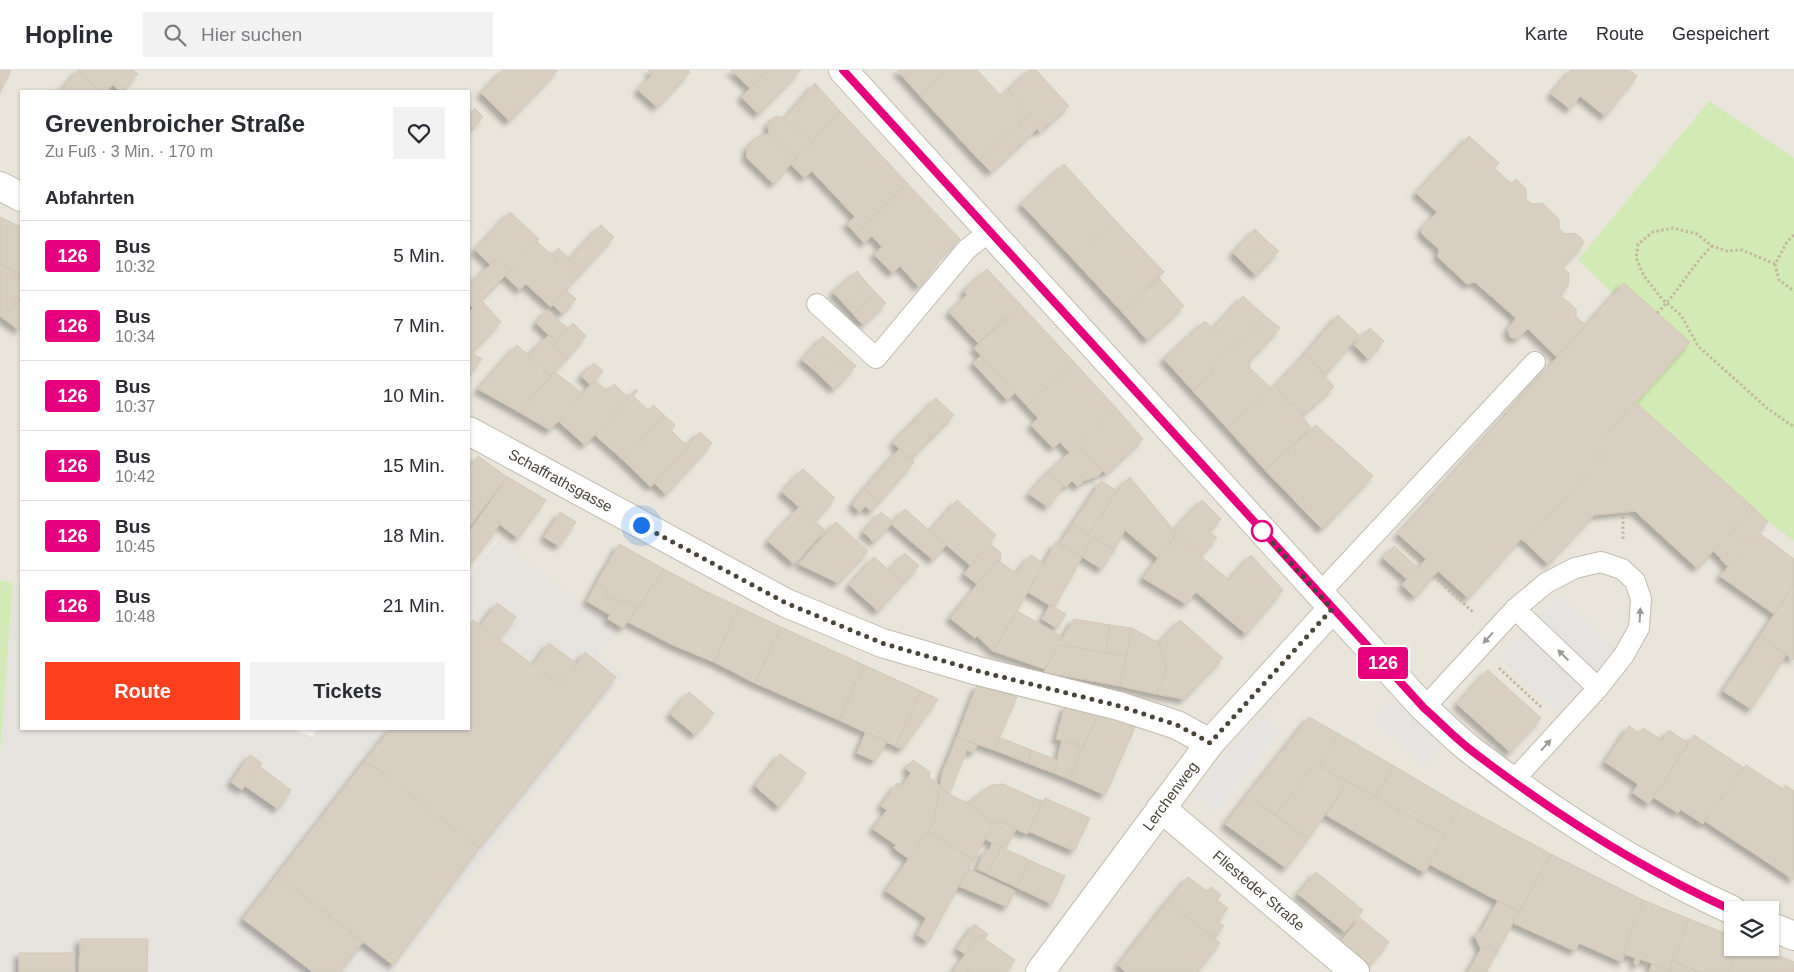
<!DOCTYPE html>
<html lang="de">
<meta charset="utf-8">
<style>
body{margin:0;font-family:Arial,sans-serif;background:#f2f2f3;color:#2b2b33;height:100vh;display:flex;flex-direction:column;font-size:19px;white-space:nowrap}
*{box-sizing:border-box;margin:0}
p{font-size:16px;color:#7c7c81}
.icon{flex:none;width:28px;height:28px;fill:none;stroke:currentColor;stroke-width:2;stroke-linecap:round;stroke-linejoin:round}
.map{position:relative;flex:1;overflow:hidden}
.sheet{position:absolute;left:20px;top:20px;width:450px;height:640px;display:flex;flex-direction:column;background:#fff;border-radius:0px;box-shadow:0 1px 4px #0004}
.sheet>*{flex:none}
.badge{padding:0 10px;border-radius:4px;font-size:18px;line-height:32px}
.buttons{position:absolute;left:1724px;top:831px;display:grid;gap:10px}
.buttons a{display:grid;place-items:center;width:55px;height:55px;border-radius:0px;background:#fff;box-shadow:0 1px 4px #0004;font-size:25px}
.you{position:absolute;width:25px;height:25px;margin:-12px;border:4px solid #fff;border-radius:50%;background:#1a73e8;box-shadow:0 0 0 8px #1a73e833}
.map>.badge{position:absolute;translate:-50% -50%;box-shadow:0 0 0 2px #fff}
h2{padding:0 25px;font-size:19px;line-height:45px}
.round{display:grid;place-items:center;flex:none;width:52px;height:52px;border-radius:0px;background:#f2f2f3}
.headline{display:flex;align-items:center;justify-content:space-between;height:85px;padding:0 25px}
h1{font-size:24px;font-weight:600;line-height:38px}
.button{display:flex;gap:10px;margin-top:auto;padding:10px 25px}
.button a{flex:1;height:58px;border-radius:0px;background:#fc3f1d;color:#fff;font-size:20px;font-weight:600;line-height:58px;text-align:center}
.button a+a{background:#f2f2f3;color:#2b2b33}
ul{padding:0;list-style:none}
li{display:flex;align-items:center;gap:15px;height:70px;padding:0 25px;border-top:1px solid #e1e1e2}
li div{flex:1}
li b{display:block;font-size:19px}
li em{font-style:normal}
li .badge{min-width:55px;font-weight:700;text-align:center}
header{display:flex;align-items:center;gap:30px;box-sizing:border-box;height:70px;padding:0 25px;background:#fff;border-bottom:1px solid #e1e1e2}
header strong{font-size:24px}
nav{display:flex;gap:28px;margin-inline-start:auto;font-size:18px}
.search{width:350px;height:45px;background:#f2f2f3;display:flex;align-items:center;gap:12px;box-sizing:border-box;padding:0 18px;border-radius:0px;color:#7c7c81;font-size:19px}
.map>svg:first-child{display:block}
</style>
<header>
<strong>Hopline</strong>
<div class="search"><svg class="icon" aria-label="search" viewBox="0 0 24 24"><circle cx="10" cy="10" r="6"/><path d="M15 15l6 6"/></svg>Hier suchen</div>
<nav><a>Karte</a><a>Route</a><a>Gespeichert</a></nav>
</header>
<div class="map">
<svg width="1794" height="902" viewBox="0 0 1794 902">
<defs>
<filter id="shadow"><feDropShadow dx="-4.5" dy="4.5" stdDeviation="2.5" flood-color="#0004"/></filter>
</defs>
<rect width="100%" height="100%" fill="#f6f3ec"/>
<path fill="#eae5da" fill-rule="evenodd" d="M0,0h1794v902h-1401l96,-121 133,-175 -24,-23 19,-22 -120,-91 -28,36v-485h-448v496l-8,-4 -13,-3zM1732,840h38v38h-38z"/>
<polygon fill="#e6e2dd" points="498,470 618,561 598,583 623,606 489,781 393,902 0,902 0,689 13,513 21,517 21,659 293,659 312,667 318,659 469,659 469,506"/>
<g fill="#d2eab5">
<polygon points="1709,31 1794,88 1794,471 1768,452 1635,332 1614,225 1578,190"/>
<polygon points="0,510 13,513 0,689"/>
</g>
<g fill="#e5e3e0">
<polygon points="1558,524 1617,579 1558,642 1499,588"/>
<polygon points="1393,630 1440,676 1423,697 1373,649"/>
<polygon points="1260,643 1282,659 1216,743 1193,726 1227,683"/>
</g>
<g fill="#d8cfc1" stroke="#d3c7b4" filter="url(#shadow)">
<polygon points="0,0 11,0 0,22"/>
<polygon points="77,0 126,0 107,21 99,21"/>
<polygon points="126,0 133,0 138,4 122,21 119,21 113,15"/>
<polygon points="503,0 558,0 509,51 481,23"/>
<polygon points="648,0 688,0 690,2 657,37 638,20 653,4"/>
<polygon points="731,0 768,0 750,18"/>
<polygon points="768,0 801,0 758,44 741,27"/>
<polygon points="897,0 945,0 920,26"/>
<polygon points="945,0 977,0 1001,26 1008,20 1030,43 979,90 920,26"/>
<polygon points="1029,0 1036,0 1069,36 1040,62 1026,47 1030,43 1008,20"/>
<polygon points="1571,0 1629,0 1637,6 1605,46 1580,26 1570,39 1551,24"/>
<polygon points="78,1 79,2 99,21 59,21"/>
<polygon points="815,13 840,41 812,72 785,48"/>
<polygon points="475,38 483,47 469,62 469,45"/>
<polygon points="840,41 907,113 856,164 847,154 855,147 812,101 804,108 791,94"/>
<polygon points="776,46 785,48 812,72 796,88 769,64 768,54"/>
<polygon points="1026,47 1037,59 991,102 979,90"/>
<polygon points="769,64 796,88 774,114 747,88 747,78 760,65"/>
<polygon points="1469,66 1499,93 1494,98 1512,114 1516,109 1526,119 1526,129 1532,134 1542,133 1559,149 1559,159 1565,164 1575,163 1583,170 1583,175 1562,197 1569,203 1568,216 1560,225 1576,239 1576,247 1586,255 1557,287 1528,259 1517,269 1510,267 1508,259 1516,248 1475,212 1467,214 1438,187 1439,179 1422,164 1422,158 1437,142 1416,123"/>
<polygon points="1064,94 1114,149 1072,188 1021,134"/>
<polygon points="907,113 960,169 938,190 939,191 919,217 900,196 892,203 874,184 882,177 872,166 864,173 856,164"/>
<polygon points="510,142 539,169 510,201 497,189 491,195 475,180"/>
<polygon points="0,147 21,157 21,205 0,194"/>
<polygon points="1114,149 1164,202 1122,242 1072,188"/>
<polygon points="601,155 614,167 577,207 552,185 558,178 570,189"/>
<polygon points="1255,159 1267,171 1245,195 1233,183"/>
<polygon points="1267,171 1279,181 1256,205 1245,195"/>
<polygon points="537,172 577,207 551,237 526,214 520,220 505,206"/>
<polygon points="497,189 510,201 473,238 469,234 469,214"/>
<polygon points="0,194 21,205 21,227 4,249 0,246"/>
<polygon points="987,199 1021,235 978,273 949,242 967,225 964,221"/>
<polygon points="857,201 866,212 843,233 833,222"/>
<polygon points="1159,208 1184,236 1147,270 1122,242"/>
<polygon points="866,212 876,223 853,244 843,233"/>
<polygon points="1624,213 1690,272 1595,378 1603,386 1525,472 1521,469 1468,528 1438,501 1415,527 1402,515 1426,489 1398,464"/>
<polygon points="566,220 576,229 562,244 553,235"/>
<polygon points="876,223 886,233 863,255 853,244"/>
<polygon points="1243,226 1264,245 1232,280 1212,260"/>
<polygon points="21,227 21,258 19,260 4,249"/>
<polygon points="481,230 501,252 471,283 482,289 469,305 469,242"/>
<polygon points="1021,235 1074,292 1027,336 974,278"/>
<polygon points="547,240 568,259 556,272 536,253"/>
<polygon points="1264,245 1280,258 1266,273 1251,259"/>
<polygon points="1338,245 1359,265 1325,305 1306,283"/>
<polygon points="1205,251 1232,280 1193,321 1164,289"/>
<polygon points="573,253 586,266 567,288 553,276"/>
<polygon points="1370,258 1384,271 1368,289 1354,275"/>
<polygon points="1251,259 1266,273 1249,291 1250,298 1272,319 1227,358 1193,321"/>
<polygon points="549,265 556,272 553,276 567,288 550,306 528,285"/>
<polygon points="823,266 834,276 813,299 802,290"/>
<polygon points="517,275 550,306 519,342 478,319"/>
<polygon points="834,276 845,286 823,309 813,299"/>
<polygon points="1306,283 1334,317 1305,343 1295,333 1292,336 1275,316"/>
<polygon points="845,286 856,296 834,319 823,309"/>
<polygon points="981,286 1015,323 1007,330 973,293"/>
<polygon points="1074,292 1117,339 1070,383 1060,372 1053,378 1031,355 1038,348 1027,336"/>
<polygon points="594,293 603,301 591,315 581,306"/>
<polygon points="555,302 583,324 550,360 519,342"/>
<polygon points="595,310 607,321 614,314 629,328 585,375 558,351"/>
<polygon points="1275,316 1292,336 1295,333 1305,343 1301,345 1311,358 1265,400 1227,358"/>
<polygon points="636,319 637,321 633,326 649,341 653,335 664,345 623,390 595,365"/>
<polygon points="936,328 954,345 943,356 926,339"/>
<polygon points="1635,332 1754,438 1697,498 1635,441 1594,445 1548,494 1525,472 1603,386 1595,378"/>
<polygon points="926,339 943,356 932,367 915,350"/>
<polygon points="1117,339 1143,369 1106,404 1078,375"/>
<polygon points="664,345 675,355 671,360 686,375 691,370 693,372 651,417 623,390"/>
<polygon points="915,350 932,367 921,378 904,361"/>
<polygon points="1316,355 1373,406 1322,459 1265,400"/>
<polygon points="904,361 921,378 911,389 893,373"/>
<polygon points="700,362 712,373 666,424 654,413 693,372 692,370"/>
<polygon points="1078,375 1103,401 1098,406 1083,411 1078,417 1072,411 1066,417 1047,403"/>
<polygon points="899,379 914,392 879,432 864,419"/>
<polygon points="478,386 507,407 481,441 469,434 469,399"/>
<polygon points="803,399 835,428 815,451 782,422"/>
<polygon points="1047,403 1064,415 1048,437 1029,424"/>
<polygon points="508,407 546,430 518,468 483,442"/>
<polygon points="1130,407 1177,464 1158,488 1125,460 1114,480 1088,465 1117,421"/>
<polygon points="1101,411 1117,421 1088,465 1072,455"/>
<polygon points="864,419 879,432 871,442 865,436 860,442 852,435"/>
<polygon points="957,430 996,465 971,496 930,461"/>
<polygon points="1202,430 1221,449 1209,461 1217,468 1200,486 1176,465 1177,464 1174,460"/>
<polygon points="469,434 481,441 469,457"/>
<polygon points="799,437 825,460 794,494 768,471"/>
<polygon points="1754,438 1768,452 1749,473 1734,459"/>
<polygon points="905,439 946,475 933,490 891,454"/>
<polygon points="483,442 500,454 492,465 476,452"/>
<polygon points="560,442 576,452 559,476 544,467"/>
<polygon points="881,442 893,452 874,472 863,462"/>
<polygon points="476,452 492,465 470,494 469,492 469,462"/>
<polygon points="836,452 868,481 838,513 799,494"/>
<polygon points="1072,455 1093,467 1082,487 1060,474"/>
<polygon points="1734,459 1749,473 1728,497 1713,480"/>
<polygon points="1758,462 1794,489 1794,514 1774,544 1720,506"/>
<polygon points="1176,465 1229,510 1251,485 1283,520 1246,564 1196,522 1186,534 1143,508"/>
<polygon points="1093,467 1114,480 1102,499 1082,487"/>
<polygon points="1056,472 1082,487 1054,538 1028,522"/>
<polygon points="989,473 1001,483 1000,492 997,490 977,514 964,504"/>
<polygon points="619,474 664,499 638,537 623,529 619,534 605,525 607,520 596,514"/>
<polygon points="1394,476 1418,498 1407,509 1383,488"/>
<polygon points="905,483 919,496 903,513 889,500"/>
<polygon points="1031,485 1044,494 993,581 977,566 975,568 950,548 997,490 1016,503"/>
<polygon points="874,487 903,513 878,541 849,515"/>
<polygon points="664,499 703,520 739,537 714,592 673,575 628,552"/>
<polygon points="596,514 607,520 605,525 619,534 623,529 638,537 623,558 608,549 610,545 587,531"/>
<polygon points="1794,514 1794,590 1760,566"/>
<polygon points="497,533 516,547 498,570 480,556"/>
<polygon points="1050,535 1066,544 1057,558 1042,549"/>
<polygon points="739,537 781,557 755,613 714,592"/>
<polygon points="1017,541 1063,567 1045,599 993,581"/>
<polygon points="1074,549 1110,555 1106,583 1058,575"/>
<polygon points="473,550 560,615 585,582 616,607 479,778 378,699 364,692 390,659 469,659 469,556"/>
<polygon points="1180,550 1223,588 1184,629 1156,624 1166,601 1159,573"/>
<polygon points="1110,555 1132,558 1126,586 1106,583"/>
<polygon points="781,557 864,595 839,650 755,613"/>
<polygon points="1132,558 1159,573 1166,601 1156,624 1120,616"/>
<polygon points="1760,566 1786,585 1751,639 1723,621"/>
<polygon points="549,573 577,594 560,615 533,595"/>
<polygon points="1058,575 1126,586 1120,616 1044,602"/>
<polygon points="864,595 921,621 895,676 839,650"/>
<polygon points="1488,600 1541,648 1510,682 1457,634"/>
<polygon points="977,615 1017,627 994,680 957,667"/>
<polygon points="921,621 938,629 902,679 895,676"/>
<polygon points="689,622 714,643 695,665 670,644"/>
<polygon points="1065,636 1099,642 1083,676 1056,669"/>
<polygon points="1099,642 1135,657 1105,725 1069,709"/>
<polygon points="1309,647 1339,664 1276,745 1247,725"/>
<polygon points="1629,656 1639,663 1643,658 1662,670 1669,660 1688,673 1649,734 1633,723 1638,714 1605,692"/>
<polygon points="866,662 887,672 875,691 857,683"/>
<polygon points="1339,664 1394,696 1375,727 1315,694"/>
<polygon points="1694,665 1744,698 1703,754 1680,739 1678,743 1653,727"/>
<polygon points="957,667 977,675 974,683 967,680 949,724 940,717 942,704"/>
<polygon points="1001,668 1031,680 1028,693 994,680"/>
<polygon points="1062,670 1083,676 1069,709 1054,703"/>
<polygon points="1031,680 1057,690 1054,703 1028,693"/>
<polygon points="780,684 806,703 779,737 755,716"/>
<polygon points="250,685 262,693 242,720 231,712"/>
<polygon points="913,690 930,702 929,707 935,712 932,716 939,722 934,751 909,789 894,778 896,775 873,759 887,740 881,736 897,713 901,717 911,703 906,699"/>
<polygon points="364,692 378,699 479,778 393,895 277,805"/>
<polygon points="1315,694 1348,712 1308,769 1276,745"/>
<polygon points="1746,695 1783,719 1786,715 1794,721 1794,810 1705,751"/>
<polygon points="259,696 291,720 278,739 245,716"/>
<polygon points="1394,696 1460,735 1445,765 1375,727"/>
<polygon points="935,712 949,724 967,733 994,754 973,790 928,761 934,751 939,722 932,716"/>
<polygon points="1348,712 1445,765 1425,803 1326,745"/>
<polygon points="1003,714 1043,732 1027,764 996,750 994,754 967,733 992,715"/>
<polygon points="1247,725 1308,769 1286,798 1225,754"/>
<polygon points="1045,728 1090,748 1074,781 1028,761"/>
<polygon points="1460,735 1551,784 1519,842 1429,794"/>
<polygon points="996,750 1016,759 1005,779 985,769"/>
<polygon points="928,761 973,790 928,872 917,865 926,848 886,821"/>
<polygon points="992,773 1001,777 988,804 977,799 984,782 990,779"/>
<polygon points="1001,777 1029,790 1016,817 988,804"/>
<polygon points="1551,784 1643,830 1622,892 1579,873 1575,881 1513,853"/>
<polygon points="1029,790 1065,806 1052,834 1016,817"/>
<polygon points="969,799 1015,821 1007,837 959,816"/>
<polygon points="1316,802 1363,840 1345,862 1298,824"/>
<polygon points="277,805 363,872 340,902 313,902 243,849"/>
<polygon points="1188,807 1207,821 1211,817 1221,825 1217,830 1228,838 1218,851 1224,856 1214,868 1167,832"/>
<polygon points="1643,830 1689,849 1670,900 1640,889 1638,895 1634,894 1635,888 1624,884"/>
<polygon points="1498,831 1519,842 1497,882 1489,877 1481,879 1474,864 1481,861"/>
<polygon points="1167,832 1220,873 1197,902 1126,902 1118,895"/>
<polygon points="1360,848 1389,872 1370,895 1341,871"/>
<polygon points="1689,849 1732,866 1732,878 1737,878 1728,902 1700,902 1672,891"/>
<polygon points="974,854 988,864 985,869 979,865 965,884 957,879"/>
<polygon points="979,865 1015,890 1006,902 972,902 959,893"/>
<polygon points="80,869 148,869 147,902 79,902"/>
<polygon points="1489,877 1497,882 1486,902 1468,902 1481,879"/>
<polygon points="1737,878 1760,878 1794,892 1794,902 1728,902"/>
<rect x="19" y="883" width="55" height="19"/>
<polygon points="1672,891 1695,900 1695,902 1670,902"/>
<polygon points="959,893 972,902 953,902"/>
<polygon points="1652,894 1670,900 1670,902 1649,902"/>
</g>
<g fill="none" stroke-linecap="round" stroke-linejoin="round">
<g stroke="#c2bbae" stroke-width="22">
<g id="service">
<polyline points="817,234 876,288 967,179 990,161"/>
<polyline points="1319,524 1535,292"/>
<polyline points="1515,539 1598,618"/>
<polyline points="1424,638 1515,539 1546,513 1575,498 1601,492 1622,499 1635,511 1641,529 1639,558 1624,585 1598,618 1513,711"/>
</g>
</g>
<g stroke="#c2bbae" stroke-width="30">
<g id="minor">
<path d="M843,0l581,638c16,14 31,30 48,43 81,62 167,117 260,159"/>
<polyline points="0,116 21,127"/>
<path id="s1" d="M469,361l317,172 96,40 96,28 141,35 58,19 33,18"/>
<path id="s2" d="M1161,738l194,164"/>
<polyline points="1770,856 1794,866"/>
<path id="s3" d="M1040,902l170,-229 122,-134"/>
</g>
</g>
<g stroke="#c4b79f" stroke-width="3" stroke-dasharray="2.5 2.5" stroke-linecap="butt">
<polyline points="1794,165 1787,172 1775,194 1742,180 1727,181 1712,176 1697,164 1673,158 1653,162 1638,174 1636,188 1644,206 1662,229 1681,245 1698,276 1768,339 1794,357"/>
<polyline points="1775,194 1779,210 1794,221"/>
<path d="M1657,243c21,-20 34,-47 55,-67"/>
<polyline points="1623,469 1623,443"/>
<polyline points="1403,476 1421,493"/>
<polyline points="1434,506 1474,543"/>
<polyline points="1499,598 1542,638"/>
</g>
<use href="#service" stroke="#fff" stroke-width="20"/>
<use href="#minor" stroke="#fff" stroke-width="28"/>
</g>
<defs><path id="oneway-solid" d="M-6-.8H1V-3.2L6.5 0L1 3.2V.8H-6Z" transform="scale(1.25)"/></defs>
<g fill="#9c9892">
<use href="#oneway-solid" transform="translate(1640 545) rotate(-87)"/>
<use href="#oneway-solid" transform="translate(1488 568) rotate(132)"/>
<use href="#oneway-solid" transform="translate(1563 585) rotate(-136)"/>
<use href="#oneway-solid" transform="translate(1546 675) rotate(-48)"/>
</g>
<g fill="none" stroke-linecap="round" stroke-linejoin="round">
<g stroke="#fff" stroke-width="11">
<path id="line" d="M843,0l581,638c16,14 31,30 48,43 81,62 167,117 260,159"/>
</g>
<use href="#line" stroke="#e6007e" stroke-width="8"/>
<polyline stroke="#4b4439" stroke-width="5" stroke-dasharray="0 9" points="641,455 786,533 882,573 978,601 1119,636 1177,655 1196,665 1210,673 1332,539 1262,461"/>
</g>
<circle fill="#fff" stroke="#e6007e" stroke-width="2.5" cx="1262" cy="461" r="10"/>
<g text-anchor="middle" stroke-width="5" stroke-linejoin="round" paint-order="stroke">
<g font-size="15" fill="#4b4439" stroke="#fff">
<text dy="5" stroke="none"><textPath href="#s1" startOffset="104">Schaffrathsgasse</textPath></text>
<text dy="5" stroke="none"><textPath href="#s3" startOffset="219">Lerchenweg</textPath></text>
<text dy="5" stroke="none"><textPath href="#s2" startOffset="128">Fliesteder Straße</textPath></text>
</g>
</g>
</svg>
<div class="buttons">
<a><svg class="icon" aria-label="layers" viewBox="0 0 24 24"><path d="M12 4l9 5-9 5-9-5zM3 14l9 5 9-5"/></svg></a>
</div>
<div class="you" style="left:641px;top:455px"></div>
<b class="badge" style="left:1383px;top:593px;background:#e6007e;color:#fff">126</b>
<section class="sheet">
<div class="headline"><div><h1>Grevenbroicher Straße</h1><p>Zu Fuß · 3 Min. · 170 m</p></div><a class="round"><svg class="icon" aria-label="heart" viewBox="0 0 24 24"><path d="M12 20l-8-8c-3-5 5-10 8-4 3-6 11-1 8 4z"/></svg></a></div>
<h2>Abfahrten</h2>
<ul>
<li><span class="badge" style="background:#e6007e;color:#fff">126</span><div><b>Bus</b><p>10:32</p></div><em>5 Min.</em></li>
<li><span class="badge" style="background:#e6007e;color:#fff">126</span><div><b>Bus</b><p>10:34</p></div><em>7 Min.</em></li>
<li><span class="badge" style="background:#e6007e;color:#fff">126</span><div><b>Bus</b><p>10:37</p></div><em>10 Min.</em></li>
<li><span class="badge" style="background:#e6007e;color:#fff">126</span><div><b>Bus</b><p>10:42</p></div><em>15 Min.</em></li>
<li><span class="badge" style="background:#e6007e;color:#fff">126</span><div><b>Bus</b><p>10:45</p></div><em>18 Min.</em></li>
<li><span class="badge" style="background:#e6007e;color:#fff">126</span><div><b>Bus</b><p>10:48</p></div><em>21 Min.</em></li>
</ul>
<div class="button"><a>Route</a><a>Tickets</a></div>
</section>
</div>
